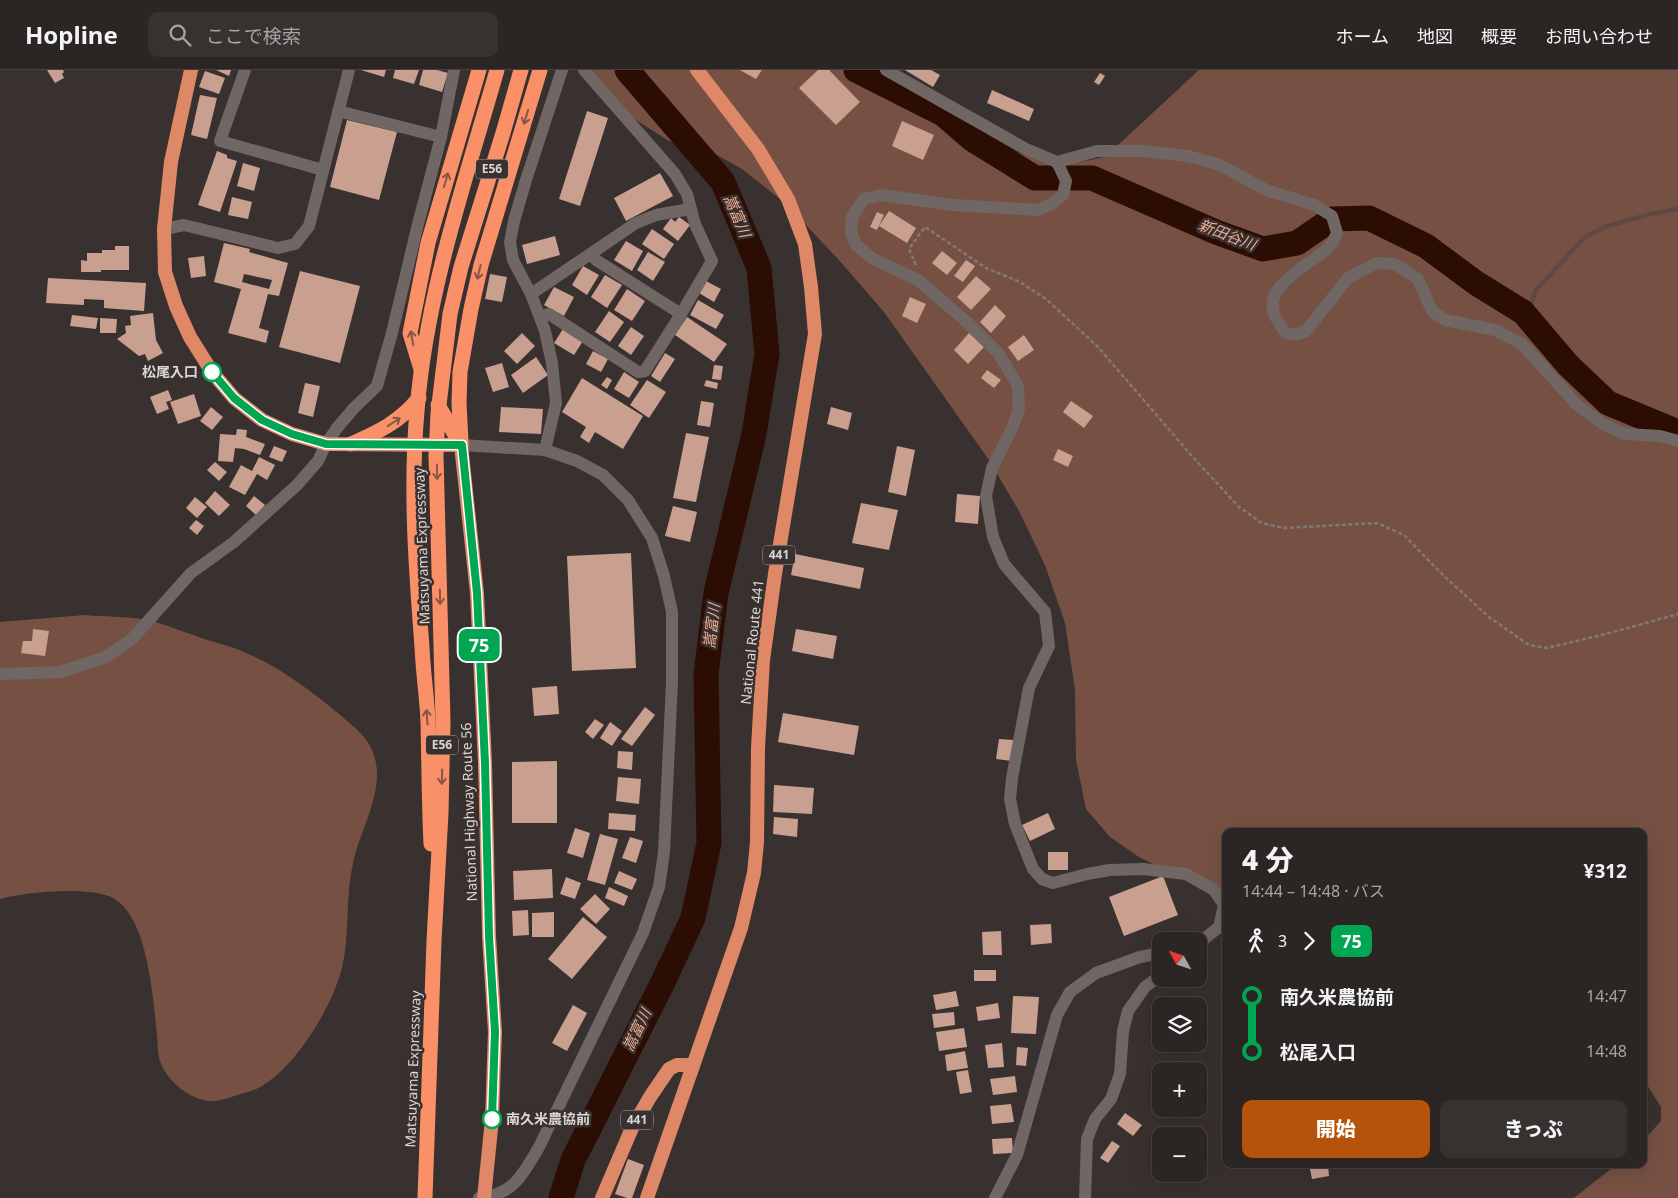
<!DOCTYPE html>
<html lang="ja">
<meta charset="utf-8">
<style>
body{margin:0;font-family:"Noto Sans","Noto Sans JP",sans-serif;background:#373130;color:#f1f3f6;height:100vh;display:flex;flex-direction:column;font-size:19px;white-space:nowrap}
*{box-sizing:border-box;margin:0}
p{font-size:16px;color:#a6a5a6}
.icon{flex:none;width:28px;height:28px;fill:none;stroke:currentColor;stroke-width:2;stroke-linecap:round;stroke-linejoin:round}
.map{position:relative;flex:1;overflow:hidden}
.sheet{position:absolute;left:1222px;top:758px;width:425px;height:340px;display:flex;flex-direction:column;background:#2b2523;border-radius:10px;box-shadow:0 5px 20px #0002,0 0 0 1px #474241}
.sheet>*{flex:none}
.badge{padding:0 10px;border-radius:8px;font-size:18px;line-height:32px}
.needle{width:32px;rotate:310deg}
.tools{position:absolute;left:1152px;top:862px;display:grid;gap:10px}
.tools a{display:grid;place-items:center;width:55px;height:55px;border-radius:10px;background:#2b2523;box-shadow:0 5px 20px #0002,0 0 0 1px #474241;font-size:25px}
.map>.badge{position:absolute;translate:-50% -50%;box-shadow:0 0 0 2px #fff}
.legs{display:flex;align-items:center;gap:8px;height:55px;padding:0 20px;font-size:16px}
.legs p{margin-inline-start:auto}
.headline{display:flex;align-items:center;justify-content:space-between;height:85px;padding:0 20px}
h1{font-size:28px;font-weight:800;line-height:38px}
.action{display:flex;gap:10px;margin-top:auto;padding:10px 20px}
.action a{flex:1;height:58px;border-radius:10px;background:#b45309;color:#fff;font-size:20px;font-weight:800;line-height:58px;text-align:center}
.action a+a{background:#373130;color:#f1f3f6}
ul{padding:0 20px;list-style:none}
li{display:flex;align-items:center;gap:18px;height:55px;font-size:19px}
li i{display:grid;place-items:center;width:8px;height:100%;margin:0 6px;background:currentColor}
li i::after{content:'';width:12px;height:12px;margin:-6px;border:4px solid;border-radius:50%;background:#2b2523}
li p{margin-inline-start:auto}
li:first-child i{background:linear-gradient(#0000 50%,currentColor 0)}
li:last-child i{background:linear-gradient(currentColor 50%,#0000 0)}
header{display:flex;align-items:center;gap:30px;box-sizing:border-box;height:70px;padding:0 25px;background:#2b2523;border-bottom:1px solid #474241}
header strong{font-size:24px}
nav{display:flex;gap:28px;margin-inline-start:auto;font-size:18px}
.search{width:350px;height:45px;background:#373130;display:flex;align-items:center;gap:12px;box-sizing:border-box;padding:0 18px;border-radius:10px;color:#a6a5a6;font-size:19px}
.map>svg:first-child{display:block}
</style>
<header>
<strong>Hopline</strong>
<div class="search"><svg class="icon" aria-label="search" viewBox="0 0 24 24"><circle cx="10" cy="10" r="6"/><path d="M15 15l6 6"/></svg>ここで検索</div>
<nav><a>ホーム</a><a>地図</a><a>概要</a><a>お問い合わせ</a></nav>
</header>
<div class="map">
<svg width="1678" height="1128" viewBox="0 0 1678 1128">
<rect width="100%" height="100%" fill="#39312f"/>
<g fill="#765143">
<polygon points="592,0 882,0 961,52 1016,82 1051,93 1080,92 1105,87 1199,0 1678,0 1678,1128 1574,1128 1617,1094 1644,1094 1644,1070 1661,1051 1661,1037 1644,1010 1644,761 1226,761 1226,825 1196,815 1139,787 1110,767 1086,739 1076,690 1075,620 1065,553 1045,495 1019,441 989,390 884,242 838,189 785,133 742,99 708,80 669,71 633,48"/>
<path d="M85,545c21,2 47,1 67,6 17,5 35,12 52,18 14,4 29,8 42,14 34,14 65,38 93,61 9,8 21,17 28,27 26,38 -6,84 -14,122 -8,35 -3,71 -11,105 -10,39 -45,97 -80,118 -8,5 -21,8 -31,11 -6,2 -15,5 -22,4 -20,-2 -43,-21 -49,-40 -3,-8 -2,-19 -3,-27 -4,-36 -9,-114 -42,-135 -23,-14 -90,-7 -115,0v-277z"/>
</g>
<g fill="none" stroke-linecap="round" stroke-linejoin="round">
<polyline stroke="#604942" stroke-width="4.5" points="1527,246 1536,220 1585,167 1607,156 1651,144 1678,139"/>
<g stroke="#2b0d03" stroke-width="25">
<polyline points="856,0 943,44 972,69 1035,108 1092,108 1216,162 1263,179 1297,173 1332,149 1369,148 1426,176 1476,213 1523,242 1568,295 1608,333 1678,362"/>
<polyline points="561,1128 573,1090 663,912 693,848 709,773 706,605 716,523 754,364 767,284 759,198 723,112 627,0"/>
</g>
</g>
<g fill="#c99f90" fill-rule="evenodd">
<polygon points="47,0 63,0 64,2 62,4 64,8 55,13"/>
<polygon points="216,0 231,0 229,6"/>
<polygon points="361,0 386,0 384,7"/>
<polygon points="395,0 419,0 414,14 393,8"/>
<polygon points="423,0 437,0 448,3 442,22 419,15"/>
<polygon points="740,0 762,0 756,9"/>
<polygon points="818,0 829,0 860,32 836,55 799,18"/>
<polygon points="905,0 931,0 940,5 933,17"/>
<polygon points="205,1 225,8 219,24 199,17"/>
<polygon points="1100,3 1105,6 1099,15 1094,12"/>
<polygon points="992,20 1034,39 1029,51 987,33"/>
<polygon points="200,25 217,28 207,69 191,65"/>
<polygon points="587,41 608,48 580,136 559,129"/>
<polygon points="347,50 397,62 379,130 330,117"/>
<polygon points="902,51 934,65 923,90 892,76"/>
<polygon points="217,81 227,85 227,88 237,91 220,142 198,135"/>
<polygon points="243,93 260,98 254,121 237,116"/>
<polygon points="660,103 673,126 626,151 614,128"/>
<polygon points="232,127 252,132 248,149 228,145"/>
<polygon points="889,141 916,158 907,173 879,156"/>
<polygon points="877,142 884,145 877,160 870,157"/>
<polygon points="679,147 690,155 678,171 663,159 671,148 675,152"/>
<polygon points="652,159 674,174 664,189 642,174"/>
<polygon points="555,166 560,185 527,194 522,175"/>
<polygon points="626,171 643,181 632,201 614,190"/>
<path d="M224,173l26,6 -1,3 39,11 -9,33 -11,-2 -9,34 10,3 -3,12 -38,-10 13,-44 -27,-7zM244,204l28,6 -3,9 -27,-7z"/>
<polygon points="115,176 129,176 129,200 101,200 101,202 81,202 81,190 87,191 87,183 102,183 102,180 115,180"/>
<polygon points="942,181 957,193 947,205 932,193"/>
<polygon points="648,182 665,192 653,211 637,200"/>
<polygon points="204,186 206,206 191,208 188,188"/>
<polygon points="966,190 975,196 963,212 954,206"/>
<polygon points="583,196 599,205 587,225 572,215"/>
<polygon points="300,201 360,216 340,293 279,277"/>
<polygon points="490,204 507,207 502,232 485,229"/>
<polygon points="605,205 622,215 607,238 591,227"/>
<polygon points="976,206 991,219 971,240 957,227"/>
<polygon points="48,208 146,213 144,241 104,238 104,230 84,229 84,235 46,233"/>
<polygon points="706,211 721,219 714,232 699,223"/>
<polygon points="554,217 574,227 564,246 544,235"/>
<polygon points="627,219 645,231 632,251 614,240"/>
<polygon points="910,227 926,234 917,253 902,246"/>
<polygon points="698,230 724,245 716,259 690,245"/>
<polygon points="995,235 1006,246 991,263 980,252"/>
<polygon points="609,241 624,252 610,272 595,262"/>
<polygon points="153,243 156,270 163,283 148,291 145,284 139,286 117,269 126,263 125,256 131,255 130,246"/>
<polygon points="72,245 98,248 96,259 70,256"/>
<polygon points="687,247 727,274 714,292 675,265"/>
<polygon points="100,248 117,249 116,263 100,263"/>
<polygon points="631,257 644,266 631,285 618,276"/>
<polygon points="563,259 583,271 574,285 554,273"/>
<polygon points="522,263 535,276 517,294 504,281"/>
<polygon points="969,263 984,277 968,294 954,280"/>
<polygon points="1024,265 1034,280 1018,291 1008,277"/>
<polygon points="593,281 608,289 601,302 586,294"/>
<polygon points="665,283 675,289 660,312 651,306"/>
<polygon points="536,287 548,305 523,323 511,305"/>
<polygon points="502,293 509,317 493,322 485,298"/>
<polygon points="714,295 723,296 721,310 712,309"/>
<polygon points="987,300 1001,310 994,318 981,308"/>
<polygon points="624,302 639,312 629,328 614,319"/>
<polygon points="607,307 612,310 607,319 601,315"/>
<polygon points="582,308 643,346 623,379 595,362 589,373 580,367 586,357 562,342"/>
<polygon points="647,310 666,322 649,348 630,335"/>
<polygon points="706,310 718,313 717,319 704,316"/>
<polygon points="305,313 320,316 313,347 298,343"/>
<polygon points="168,320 172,330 166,332 169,339 157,344 150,327"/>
<polygon points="194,324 201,346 178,354 170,332"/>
<polygon points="701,331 714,333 710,357 697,355"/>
<polygon points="1071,331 1093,346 1084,358 1063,342"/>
<polygon points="211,337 223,347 212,360 200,351"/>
<polygon points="501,337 543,339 541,364 499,362"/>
<polygon points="831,337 852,343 848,360 827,354"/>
<polygon points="237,359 247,360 246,367 265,374 260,385 244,379 235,378 233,392 218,391 220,364 236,365"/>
<polygon points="686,363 709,367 696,432 673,428"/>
<polygon points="274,376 287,381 282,392 269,387"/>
<polygon points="897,376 915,380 906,426 888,422"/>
<polygon points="1058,379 1073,386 1068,397 1053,390"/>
<polygon points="259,387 275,395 267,410 257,404 245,425 229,417 241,395 252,401"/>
<polygon points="215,392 227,402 219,411 207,400"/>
<polygon points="215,421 230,435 219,446 205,433"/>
<polygon points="957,424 980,426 978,454 955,452"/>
<polygon points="254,426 265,435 256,445 246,436"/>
<polygon points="195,427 207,437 197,448 186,438"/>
<polygon points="861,433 898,440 889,480 852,473"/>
<polygon points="673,436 697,442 690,472 665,466"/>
<polygon points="196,450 204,456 197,465 189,458"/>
<polygon points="631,483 636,598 572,601 567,486"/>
<polygon points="795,484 864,498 860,519 791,505"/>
<polygon points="33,559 49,561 45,586 21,583 23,571 32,571"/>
<polygon points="796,559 837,566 833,589 792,581"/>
<polygon points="557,616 559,644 534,646 532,618"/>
<polygon points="645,637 655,645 632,676 621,669"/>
<polygon points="783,643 859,656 854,685 778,672"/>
<polygon points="595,649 604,655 593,669 585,662"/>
<polygon points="610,652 622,661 612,676 600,668"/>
<polygon points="999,669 1014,670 1012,691 996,689"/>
<polygon points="618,681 633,682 632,700 617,698"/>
<polygon points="557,691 557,753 512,753 512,692"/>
<polygon points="618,707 641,709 639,734 616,731"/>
<polygon points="774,715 814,718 812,744 773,742"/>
<polygon points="609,743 636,745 635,761 608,759"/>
<polygon points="1048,743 1055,759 1030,771 1022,755"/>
<polygon points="774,747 798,749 797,767 773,764"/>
<polygon points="575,758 590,763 583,788 567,783"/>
<polygon points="600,764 618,769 605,815 587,810"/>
<polygon points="630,767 643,771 636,793 622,788"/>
<rect x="1048" y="782" width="20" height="18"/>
<polygon points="552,799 553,828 514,830 513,801"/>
<polygon points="619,801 637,809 632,820 614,813"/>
<polygon points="1163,806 1178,845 1124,866 1109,827"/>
<polygon points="566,807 581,813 575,829 560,824"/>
<polygon points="609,817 628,826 624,836 605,828"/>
<polygon points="595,824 610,839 596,854 580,839"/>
<polygon points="528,840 529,865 513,866 512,841"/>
<polygon points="554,842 554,867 532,867 532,843"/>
<polygon points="583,847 607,867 572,909 548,889"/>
<polygon points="1051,854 1052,873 1031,875 1030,855"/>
<polygon points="1001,861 1002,885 983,885 982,862"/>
<rect x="974" y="900" width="22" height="11"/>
<polygon points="956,921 959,936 936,940 933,925"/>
<polygon points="1013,926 1039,927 1036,964 1011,963"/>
<polygon points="998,933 1000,948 978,951 976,937"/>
<polygon points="573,935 587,943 567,981 552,973"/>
<polygon points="954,942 955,955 934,958 932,944"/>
<polygon points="964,958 967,977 939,981 936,962"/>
<polygon points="1002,973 1004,997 988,998 985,975"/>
<polygon points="1017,977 1028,978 1026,996 1016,995"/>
<polygon points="965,981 968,998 947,1001 945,985"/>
<polygon points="968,1000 972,1022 960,1024 956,1002"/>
<polygon points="1015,1006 1017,1022 993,1025 990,1009"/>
<polygon points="1011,1034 1014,1052 992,1054 990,1036"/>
<polygon points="1125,1043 1142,1055 1133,1066 1117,1054"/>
<polygon points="1012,1068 1013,1083 993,1084 992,1069"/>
<polygon points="1112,1071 1120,1076 1108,1093 1100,1088"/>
<polygon points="628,1089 644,1095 632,1128 627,1128 615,1124"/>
<polygon points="1309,1094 1328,1094 1329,1106 1312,1109"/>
</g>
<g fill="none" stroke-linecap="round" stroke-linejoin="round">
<polyline stroke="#807977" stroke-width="2.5" stroke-dasharray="4 2.5" stroke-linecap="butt" points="916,195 909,179 925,157 986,198 1020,212 1046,229 1098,277 1191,385 1239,437 1262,453 1284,458 1377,453 1404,465 1442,504 1489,547 1529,575 1547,578 1606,564 1678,544"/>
<g stroke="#706764" stroke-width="12">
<polyline points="245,0 220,71 323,100"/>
<polyline points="584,0 675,104 687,124 695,154 712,191 681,244"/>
<path d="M886,0l140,79 31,13 40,-11h46l45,5 32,9 46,25 48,15 18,11 5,17c-3,6 -6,13 -11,17 -19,16 -70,40 -48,71 2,3 4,8 6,10 7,6 15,3 22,0l42,-53 29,-15 18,1 23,15 14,32 13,9 50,10 27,14 56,62 25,18 22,10 35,2 18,5"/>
<polyline points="338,41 441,67"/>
<polyline points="1057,92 1066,111 1063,125 1051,134 1038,140 953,135 881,125 864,129 852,147 851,162 856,175 873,189 918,210 968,253 999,284 1018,316 1019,339 1012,359 992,398 986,426 993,467 1004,494 1045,542 1049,576 1029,618 1012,708 1010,729 1015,754 1033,799 1042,809 1053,813 1087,804 1110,800 1143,799 1186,804 1214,820 1224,835 1219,857 1199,873"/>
<polyline points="164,159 184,155 278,178 295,174 309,156 349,0"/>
<polyline points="531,224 636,153 656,145 690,139"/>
<polyline points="540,247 549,244 638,302 645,301 681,244 596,190 592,184"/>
<polyline points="545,380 556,333 552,293 545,261 531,224 513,190 510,172 514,151 526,110 562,0"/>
<polyline points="0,604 61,602 106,587 132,569 191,503 234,472 297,415 318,391 326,374 337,358 354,338 377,316 392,263 418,154 441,67 454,0"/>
<polyline points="995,1128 1017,1085 1057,945 1070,922 1096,903 1140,887 1161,883"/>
<polyline points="1085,1128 1087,1069 1095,1049 1111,1029 1120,1004 1123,961 1128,941 1145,917 1161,905"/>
</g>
<path stroke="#706764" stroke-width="12" d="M461,375l84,5 32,11 26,14 25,25 24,38 12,38 8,36v70l-8,170 -5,35 -16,46 -104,214c-16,27 -24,47 -60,51"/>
<g stroke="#de8867" stroke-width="14">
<polyline points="191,0 171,92 164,159 165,202 176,236 190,267 212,302 234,328 262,350 292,364 326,374 461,375 477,523 485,693 489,866 495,962 492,1049 484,1128"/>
<polyline points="602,1128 632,1058 650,1027 669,999 677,995 693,995"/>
<polyline points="647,1128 741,858 754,803 757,772 758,678 763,590 775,504 815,264 811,217 805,174 788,129 758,79 697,0"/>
</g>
<g stroke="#fa9068" stroke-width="15">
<polyline points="421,299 410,263 428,173 479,0"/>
<polyline points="438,335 461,375"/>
<polyline points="461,372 459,333 460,302 471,239 481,195 540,0"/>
<path d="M351,374c27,-12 49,-22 68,-46"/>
<path d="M431,774c-2,-40 -2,-81 -3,-122 -1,-25 -5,-50 -6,-75 -6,-78 -12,-158 -5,-236 9,-117 48,-229 80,-341"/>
<polyline points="425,1128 434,871 441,743 443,651 436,386 438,343 450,244 461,197 503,63 521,0"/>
</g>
</g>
<defs><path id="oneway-shaft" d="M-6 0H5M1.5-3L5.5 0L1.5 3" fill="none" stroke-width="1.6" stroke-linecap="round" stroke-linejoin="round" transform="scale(1.25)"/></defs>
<g stroke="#865746">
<use href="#oneway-shaft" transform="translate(526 47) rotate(107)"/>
<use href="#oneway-shaft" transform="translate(446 110) rotate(-74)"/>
<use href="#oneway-shaft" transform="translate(479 202) rotate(103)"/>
<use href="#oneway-shaft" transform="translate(412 268) rotate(-100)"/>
<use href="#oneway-shaft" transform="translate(394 352) rotate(-34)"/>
<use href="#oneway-shaft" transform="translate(437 402) rotate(89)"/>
<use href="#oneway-shaft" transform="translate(440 527) rotate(89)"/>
<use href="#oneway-shaft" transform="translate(427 647) rotate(-94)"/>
<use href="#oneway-shaft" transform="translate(442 707) rotate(91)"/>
</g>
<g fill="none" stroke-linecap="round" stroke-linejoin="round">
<g stroke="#fff" stroke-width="11">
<polyline id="line-1" points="212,302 234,328 262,350 292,364 326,374 462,375 477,523 485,693 489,866 495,962 492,1049"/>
</g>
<use href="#line-1" stroke="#00a651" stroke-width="8"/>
</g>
<g fill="#fff" stroke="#00a651" stroke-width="2.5">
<circle cx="212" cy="302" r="9"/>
<circle cx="492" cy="1049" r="9"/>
</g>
<g text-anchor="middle" stroke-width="5" stroke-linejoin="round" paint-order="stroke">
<g fill="#39312f" stroke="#aaa4a2" stroke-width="1">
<rect x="476" y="89.5" width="32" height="19" rx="4"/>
<rect x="763" y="475.5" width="32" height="19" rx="4"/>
<rect x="426" y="665.5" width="32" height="19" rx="4"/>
<rect x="621" y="1040.5" width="32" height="19" rx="4"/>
</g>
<g font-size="12" font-weight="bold" fill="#dbd6d4">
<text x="492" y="103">E56</text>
<text x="779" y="489">441</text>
<text x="442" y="679">E56</text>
<text x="637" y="1054">441</text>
</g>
<g font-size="14" font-weight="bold" fill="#dbd6d4" stroke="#39312f" text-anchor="end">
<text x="198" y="307">松尾入口</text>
<text x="506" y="1054" text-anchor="start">南久米農協前</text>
</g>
<g font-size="14" fill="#dbd6d4" stroke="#39312f">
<text transform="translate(422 476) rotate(-92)" y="5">Matsuyama Expressway</text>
<text transform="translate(752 572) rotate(-84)" y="5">National Route 441</text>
<text transform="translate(469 742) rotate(-92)" y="5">National Highway Route 56</text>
<text transform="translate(413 999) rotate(-88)" y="5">Matsuyama Expressway</text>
</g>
<g font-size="15" font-style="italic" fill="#efae95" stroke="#39312f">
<text transform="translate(737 146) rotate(67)" y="5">嵩富川</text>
<text transform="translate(1227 165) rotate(21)" y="5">新田谷川</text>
<text transform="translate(712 556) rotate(-83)" y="5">嵩富川</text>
<text transform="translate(637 960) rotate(-64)" y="5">嵩富川</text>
</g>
</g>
</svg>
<div class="tools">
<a><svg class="needle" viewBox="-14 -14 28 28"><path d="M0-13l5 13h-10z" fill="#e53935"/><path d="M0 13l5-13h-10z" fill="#a6a5a6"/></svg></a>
<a><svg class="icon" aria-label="layers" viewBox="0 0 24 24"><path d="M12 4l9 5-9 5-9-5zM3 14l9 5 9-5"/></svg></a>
<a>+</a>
<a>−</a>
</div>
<b class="badge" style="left:479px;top:575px;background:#00a651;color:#fff">75</b>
<section class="sheet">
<div class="headline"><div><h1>4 分</h1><p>14:44 – 14:48 · バス</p></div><b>¥312</b></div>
<div class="legs"><svg class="icon" aria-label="walk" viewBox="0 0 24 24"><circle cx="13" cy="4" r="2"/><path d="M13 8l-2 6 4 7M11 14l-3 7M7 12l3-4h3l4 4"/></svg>3<svg class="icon" aria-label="forward" viewBox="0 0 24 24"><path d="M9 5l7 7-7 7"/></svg><b class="badge" style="background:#00a651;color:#fff">75</b></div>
<ul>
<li><i style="color:#00a651"></i><b>南久米農協前</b><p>14:47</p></li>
<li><i style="color:#00a651"></i><b>松尾入口</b><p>14:48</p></li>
</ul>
<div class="action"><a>開始</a><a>きっぷ</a></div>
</section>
</div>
